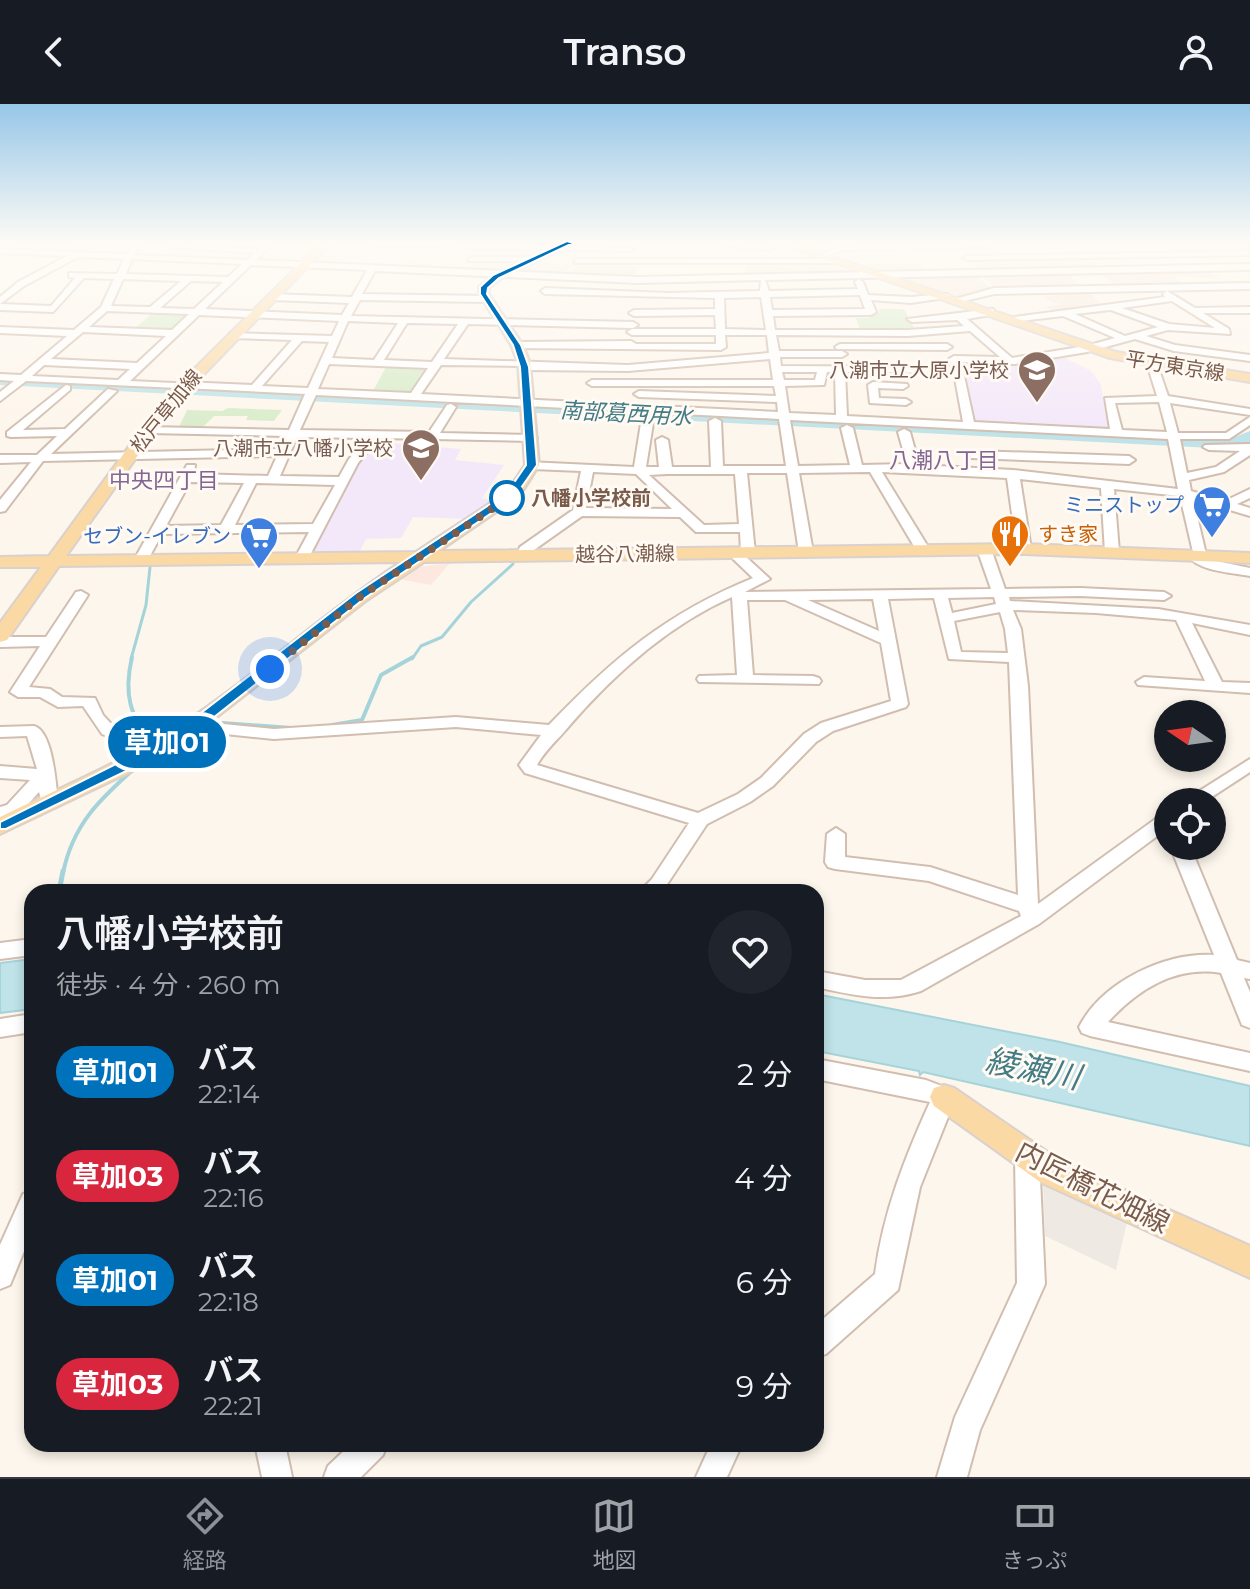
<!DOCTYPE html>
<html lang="ja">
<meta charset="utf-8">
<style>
body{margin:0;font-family:Montserrat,"Noto Sans JP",sans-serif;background:#20242c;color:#f1f3f6;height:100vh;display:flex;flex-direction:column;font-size:30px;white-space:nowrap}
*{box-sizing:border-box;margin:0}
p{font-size:26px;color:#9ea1a6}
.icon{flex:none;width:44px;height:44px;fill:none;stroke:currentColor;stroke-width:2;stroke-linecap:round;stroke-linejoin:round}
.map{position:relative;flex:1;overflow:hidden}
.panel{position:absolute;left:24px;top:780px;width:800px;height:568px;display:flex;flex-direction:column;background:#171b24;border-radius:24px;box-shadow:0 4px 12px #0003}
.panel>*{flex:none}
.badge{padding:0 16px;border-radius:26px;font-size:28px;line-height:52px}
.needle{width:52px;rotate:283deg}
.tools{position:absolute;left:1154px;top:596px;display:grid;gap:16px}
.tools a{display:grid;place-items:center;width:72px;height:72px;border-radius:50%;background:#171b24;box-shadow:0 4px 12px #0003;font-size:40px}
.you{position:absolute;width:40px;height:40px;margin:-20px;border:6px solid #fff;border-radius:50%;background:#1a73e8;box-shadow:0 0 0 12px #1a73e833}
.map>.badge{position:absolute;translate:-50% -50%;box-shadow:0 0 0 4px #fff}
.round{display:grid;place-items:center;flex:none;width:84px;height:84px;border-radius:42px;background:#20242c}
.summary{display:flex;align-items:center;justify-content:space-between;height:136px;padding:0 32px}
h1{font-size:38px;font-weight:600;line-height:60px}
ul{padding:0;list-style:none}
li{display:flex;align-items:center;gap:24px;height:104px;padding:0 32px}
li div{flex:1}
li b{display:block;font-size:30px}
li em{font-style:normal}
li .badge{min-width:88px;font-weight:700;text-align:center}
header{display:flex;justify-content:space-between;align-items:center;height:104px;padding:0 32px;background:#171b24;font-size:36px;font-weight:600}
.tabs{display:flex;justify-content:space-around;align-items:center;height:112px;border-top:2px solid #363941;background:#171b24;font-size:22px;color:#9ea1a6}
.tabs a{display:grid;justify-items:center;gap:4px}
.tabs .selected{color:#8c9099}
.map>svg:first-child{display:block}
</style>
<header><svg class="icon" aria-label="back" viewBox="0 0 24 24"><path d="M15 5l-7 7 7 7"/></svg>Transo<svg class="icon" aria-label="person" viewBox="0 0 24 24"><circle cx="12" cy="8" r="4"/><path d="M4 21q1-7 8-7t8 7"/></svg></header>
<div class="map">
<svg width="1250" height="1373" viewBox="0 0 1250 1373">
<rect width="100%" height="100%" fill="#fdf6ec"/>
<g fill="#f5e8da">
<polygon points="60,139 87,140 132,139 126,152 76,149 67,141"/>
<polygon points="427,141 478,142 464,161 433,160 418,166 405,165"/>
<polygon points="483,142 553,145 500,169 465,168"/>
<polygon points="176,144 256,147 245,158 162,154"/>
<polygon points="563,144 583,144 563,172 510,169"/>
<polygon points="911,144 926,169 883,170 863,163 868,158 843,153 840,146"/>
<polygon points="639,146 683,147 683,156 580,156 583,152 642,151"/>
<polygon points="1086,153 1098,164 979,167 970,155"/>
<polygon points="579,158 638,158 635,174 569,172"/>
<polygon points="838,158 841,165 858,170 748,173 746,159"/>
<polygon points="1209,167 1219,175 1173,172 1185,182 1118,184 1098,168"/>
<polygon points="1065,168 1083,184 996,185 982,171"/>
<polygon points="977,171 991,186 959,194 897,174"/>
<polygon points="1038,187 1087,187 1104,202 1056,207 1044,203 1060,200 1048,196"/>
</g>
<g fill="#fde8e0">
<polygon points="272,139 313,139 292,159 252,158"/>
<polygon points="332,139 358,139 345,140 342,144 365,145 356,156 327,157 323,161 311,160"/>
<polygon points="450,459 431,481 393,474 411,464"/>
</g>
<polygon fill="#efe9e4" points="1043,1078 1127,1118 1116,1166 1045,1132"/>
<g fill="#f3e8fa">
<polygon points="1061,252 1091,267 1101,281 1108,326 973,319 963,257"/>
<polygon points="377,338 461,345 455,356 504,361 482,394 496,397 468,415 413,413 401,434 366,435 360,447 313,447 357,360"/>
</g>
<g fill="#d8ecc9">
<polygon points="879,205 904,205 914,224 871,224 873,228 861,228 856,214 870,214 867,210 879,209"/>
<polygon points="154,208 187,210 169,227 134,225"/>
<polygon points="387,261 430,262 412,290 372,289"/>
<polygon points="228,304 282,306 274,317 246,316 248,312 214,312 201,325 178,325 187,306 222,307"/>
</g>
<g fill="#bfe3e8" stroke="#a5d3da" stroke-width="2">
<polygon points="32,855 32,905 0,909 0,859"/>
<polygon points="816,890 1060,938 1250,982 1250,1042 923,968 920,971 919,967 816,947"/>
</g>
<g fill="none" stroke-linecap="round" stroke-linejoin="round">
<g stroke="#a5d3da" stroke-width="3">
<polyline points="131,555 146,501 150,463"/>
<polyline points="412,555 421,542 442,533 471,498 513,460"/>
</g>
<g stroke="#a5d3da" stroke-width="4">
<path d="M132,553c-8,35 -4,62 24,85"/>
<polyline points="222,619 292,624"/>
<polyline points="332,621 362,616 381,571 413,553"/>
<path d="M63,769c10,-49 37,-74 73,-106"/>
</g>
<polyline stroke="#a5d3da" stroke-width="5" points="59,788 63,767"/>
<polygon fill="#bfe3e8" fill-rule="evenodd" points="0,273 1212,334 1235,333 1250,327 1250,338 1238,343 1212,344 0,281"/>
<g stroke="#d1beb0" stroke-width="4">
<g id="minor">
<path d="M132,139h8l-6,12 113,5 8,-7 -84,-6 4,-2 84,4 7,-6h8l-18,17 382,17 612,-13v6l-485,10 4,11 89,-2 -3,-7 4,-3 4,3 5,13 43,2 36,-3 4,3 -40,6 -40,-3 5,12 -5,3 -98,1 2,14h133l56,-4 -7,-6 -45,2 -5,-3 86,-10 3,5 -29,5 45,39 74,-12 29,-8 -52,-22 -51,6 3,-5 150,-20 -2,-3 4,-3 28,17 55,-1v6h-47l26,16 1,5 -62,-4 -22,6 29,9 75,10v6l-76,-10 -39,-12 -48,13 -72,12 -54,-2 13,60 136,7 -5,-31 52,-2 -10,-32 5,-3 5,3 11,32 82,13v6l-80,-12 8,30h48l24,-16v8l-21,14h-49l7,34 29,-6 24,-16 -31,-1 -6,-3 2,-2 45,-1v11l-26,17 -35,8 2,11 34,10 25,-12v9l-13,6 13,4v8l-57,-17 12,51 4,6 -3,3 44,9v8c-21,-4 -48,-4 -63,-20l6,-4 -13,-56 -66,-7 5,63 -7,4 -7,-4 -4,-64 -81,-9 11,70 -7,4 -7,-4 -10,-71 -125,-6 48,78 -2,3h-10l-48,-81 -71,1 14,79 -7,4 -7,-4 -12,-79h-40l8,80 -9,4 24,22 -25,13 246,-3 -14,-40 7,-4 7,4 14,40 75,-1 84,4 7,4 -7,4 -84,-4 -71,1 1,4 148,8 92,16v10l-58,-12 30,59 28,1v10l-112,-8 -2,-3 8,-5 61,4 -29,-61 -80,-7 -83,-3 8,19 7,57 10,218 123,-89 7,-2v15l-129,96 -118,67c-37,12 -68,4 -105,-4v-16l49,9h36l120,-64 -2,-5 -90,-30 -94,-12 -7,-2 -3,-5 2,-28 9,-6 9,6v23l85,10 88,28 -9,-233 -60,-3 -15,-61 -46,1 20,105 -2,3 -73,24 -17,11 -43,44 -23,16 -43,22 -45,68h-23l13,-13 37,-56 -164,-50 -6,-8 22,-30 -85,-8 -182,12 -87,-9 -2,-4 2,-4 6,-1 81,8 182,-12 93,8c64,-67 118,-112 204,-147l-26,-25 7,-4 7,3 -1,-20h-44l-16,-15 -98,-1 -51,36 -3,7h-10l-2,-3 4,-9 53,-37 8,-39 -49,-2 -4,-1v-6l106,5 8,-50 6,-3 6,3 -8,50h13l-3,-27 6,-3 6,3 4,27h39l-2,-46 6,-3 6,3 2,45h63l-7,-47 -463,-24 -16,35 129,2 18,-27 4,-1 5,3 -16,26 91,2 6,3 -6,3 -152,-3 -21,25 -51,98 -5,1 -7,-4 14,-26 -147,2 -16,29h-10l-2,-3 53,-95h8l-1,9 74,2 9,-20 -234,5 -38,50 -5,1v-12l31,-38 -31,1v-8h37l20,-19 -46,1 -4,-1v-4l59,-47 4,1v4l-47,40 42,-1 43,-40 9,2 -66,63 229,-5 6,-13 -138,-3 -6,-3 6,-3 141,3 16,-36 -121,-6 -5,-3 5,-3 68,3 40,-45 -59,-2 -3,-1v-4l102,3 7,-15 -140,-6 -69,66 44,2 4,1v4l-152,-7 -26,20v-9l14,-11 -14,-1v-6l21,1 46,-39 -67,-3v-6l74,3 27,-23 13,-28 -30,-1 -31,34 -53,-2v-6l51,2 24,-28 -6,-1v-4l48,1 7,-15 -46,-2 -54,29 -24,18v-7l18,-15 49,-26 -67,-3v-4l127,5zM132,155l110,5 -14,13 -102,-3zM251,161l116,5 -15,27 -80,-3 -4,3 4,3 77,3 -7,12 -137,-6zM375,167l263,12 123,-3 -1,11 -92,2 -123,-5 -4,3 4,3 170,4v11l-81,1 -5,3 5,3 81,-1 1,14h-84l-5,3 5,3h84v9h-80l-5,-3 -114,1 -5,3 5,3 204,2 5,-3 -1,-12h42l2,18 -141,12 -184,-6 24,-35 165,4 5,-3 -5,-3 -282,-6 9,-16 127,2 4,-3 -4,-3 -125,-2zM123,175l58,2 -31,26 -39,-1zM191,177l32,1 -29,27 -34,-1zM860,191l5,14 -93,1 -2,-13zM761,193l5,33 -41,-1 -1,-31zM1172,197l43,27 -46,-4 -47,-16zM1110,206h1l47,17 -33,9 -50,-22zM107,207l82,3 -17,16 -83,-3zM348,217l50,2 -24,37 -42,-2zM407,219l51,1 -26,38 -48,-2zM970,227l30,26 -46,-1 -5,3 4,8 -172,-1 -1,-9h62l5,-3 -5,-3h-63l-3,-16 132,1zM83,228l83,4 -29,27 -86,-4zM302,237l27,1 -21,46 -46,-2zM770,255l3,21h-181l-5,3 5,3h182l2,10 -137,-5 -5,3 5,3 138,5 1,10 -357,-18 20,-29 79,1 4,4 104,1zM329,260l99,4 -17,25 -93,-4zM44,261l86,4 -12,11 -86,-4zM782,268h35l-2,8h-31zM827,268h8l1,43 -47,-2 -4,-27 39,-1zM845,268l109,1 9,49 -116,-6zM1159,298l8,30 -45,-2 -7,-27zM790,316l378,19 10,50 -165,-19 -94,-5 -9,-33 -6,-3 -6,3 9,32 -45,1 -9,-37 -6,-3 -6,3 9,37 -52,1zM297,333l70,1 -18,21 -10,18 -59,-1zM593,368l43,2 36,35 -86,-1zM667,370h68l4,50 -35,1 -55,-50zM190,378l54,1 -23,42 -55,1zM256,379l79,2 -22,39 -78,1zM732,493l5,78 -38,1 -2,3 2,3 120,2 2,-3 -2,-3 -6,-2 -60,-1 -6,-75h38l96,43 10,58 -70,22 -17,11 -43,44 -23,16 -40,19 -161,-48c7,-13 18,-23 27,-33 45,-53 102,-106 168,-135zM994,493l2,7 -44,9 -4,-15zM873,495l6,32 -71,-31zM1000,508l5,17 3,24 -47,-1 -7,-31z"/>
<polygon points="369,139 561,141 635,145 631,147 372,142"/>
<polygon points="725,139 770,142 774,144 770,146 728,142"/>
<polygon points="990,139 987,143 842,146 823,153 819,151 841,142"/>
<polygon points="1250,147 1250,151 967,156 963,154 967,152"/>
<polygon points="471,153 532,153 536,155 532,157 468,157"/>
<polygon points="577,155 836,155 840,157 836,159 574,159"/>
<polygon points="1250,179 1250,185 994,190 956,199 952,196 994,184"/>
<polygon points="840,240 947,240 952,243 947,246 837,245 835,243"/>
<polygon points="873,278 907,280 908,282 903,285 878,284 879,294 906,295 911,298 906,301 870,299 868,281"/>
<polygon points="975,347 1129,352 1135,356 1129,360 971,354 971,348"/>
<polygon points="81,487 88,491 29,583 50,585 62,593 95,594 103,611 114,623 162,641 165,645 162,649 150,649 102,630 83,602 58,603 40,593 18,593 10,588 40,542 0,543 0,533 46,533 76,488"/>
<path d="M34,622c19,5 22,59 24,77l-3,4h-12l-4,-15 -20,22 -19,5v-12l7,-2 23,-25 -30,-2v-12l37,3 -10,-33 -27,1v-10z"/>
<polygon points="1250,655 1250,668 1204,698 1182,698"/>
<path d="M1170,742h20l47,114 13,3v16l-6,-1 6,14v36l-8,-3 -21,-52c-45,-8 -84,17 -113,49l142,31v18l-160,-35 -8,-3 -3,-6c23,-45 86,-75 135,-72z"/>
<polygon points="32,835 32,851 0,855 0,839"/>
<polygon points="32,910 32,928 0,933 0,915"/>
<path d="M816,955l110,21 26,10 4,7 -36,90 -22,103 -72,64 -10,4v-33l59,-51c8,-61 30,-117 55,-172l-114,-23z"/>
<polygon points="1027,1042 1036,1045 1039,1053 1045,1180 980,1326 967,1373 937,1373 955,1313 1017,1179 1015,1053 1018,1045"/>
<polygon points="32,1086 32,1128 10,1181 0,1185 0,1141 23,1090"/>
<polygon points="255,1340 285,1340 292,1373 262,1373"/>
<polygon points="351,1340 387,1340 383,1351 361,1373 324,1373 328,1362"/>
<polygon points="711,1340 742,1340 727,1373 696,1373"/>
</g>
</g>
<g stroke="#dad1cd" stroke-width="4">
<g id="major">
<path d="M321,139h10l-158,163 -107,150 350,-4 79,-52 18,-17 12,-18 -7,-102 -7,-18 -32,-51v-7l17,-14 67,-30h12l-71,34 -15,11v6l34,51 7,18 9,102 -15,24 -19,17 -66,45 585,-7 226,9v10l-226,-9 -600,8 -57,38 -167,130 -55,35 -145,69v-17c62,-30 127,-57 185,-95 74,-49 141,-111 216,-160l-342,4 -52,74 -7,2v-19l41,-56h-41v-10l49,-1 114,-156z"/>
<polygon points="778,139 792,139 1116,248 1250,270 1250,278 1110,254"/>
<polygon points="944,981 954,984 1062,1058 1250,1142 1250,1174 1040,1078 934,1002 930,993 934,984"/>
</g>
</g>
<use href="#minor" fill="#fff" fill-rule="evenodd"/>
<use href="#major" fill="#fbd9a5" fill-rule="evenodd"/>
</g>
<linearGradient id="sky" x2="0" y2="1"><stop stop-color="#97c7e8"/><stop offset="0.42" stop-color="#fefbf6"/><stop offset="1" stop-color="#fefbf6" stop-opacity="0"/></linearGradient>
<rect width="1250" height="331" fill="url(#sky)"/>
<polygon fill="#0072bc" stroke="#fff" stroke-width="2" points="567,137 573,139 499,174 488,184 487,190 521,241 529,263 537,361 514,394 365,494 199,625 143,659 6,725 0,725 0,718 132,652 188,619 356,489 507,389 526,361 520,263 513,241 480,190 480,183 493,171"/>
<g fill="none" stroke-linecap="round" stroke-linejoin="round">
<polyline stroke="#7a5c4d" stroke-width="8" stroke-dasharray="0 14.4" points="270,565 361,492 511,392 507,394"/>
</g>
<defs>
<g id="school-pin" transform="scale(2)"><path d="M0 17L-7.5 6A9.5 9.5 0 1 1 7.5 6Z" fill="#8d6e63" stroke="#fffaf3"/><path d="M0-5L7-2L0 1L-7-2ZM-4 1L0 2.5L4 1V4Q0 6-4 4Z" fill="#fff"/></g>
<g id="supermarket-pin" transform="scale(2)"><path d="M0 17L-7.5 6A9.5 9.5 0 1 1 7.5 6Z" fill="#3f7fe0" stroke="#fffaf3"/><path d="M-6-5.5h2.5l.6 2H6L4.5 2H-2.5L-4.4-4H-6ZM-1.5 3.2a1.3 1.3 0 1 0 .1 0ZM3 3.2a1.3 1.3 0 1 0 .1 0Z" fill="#fff"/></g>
<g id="restaurant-pin" transform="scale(2)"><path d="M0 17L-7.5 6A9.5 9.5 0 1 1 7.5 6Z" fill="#e8710a" stroke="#fffaf3"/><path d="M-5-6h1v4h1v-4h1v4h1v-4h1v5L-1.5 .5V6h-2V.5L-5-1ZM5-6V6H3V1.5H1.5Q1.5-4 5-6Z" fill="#fff"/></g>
</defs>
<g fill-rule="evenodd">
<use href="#school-pin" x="1037" y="266"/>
<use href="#school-pin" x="421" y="344"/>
<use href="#supermarket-pin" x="1212" y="401"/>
<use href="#restaurant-pin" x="1010" y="430"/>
<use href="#supermarket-pin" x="259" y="432"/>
</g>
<circle fill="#fff" stroke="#0072bc" stroke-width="4" cx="507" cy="394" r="16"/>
<g text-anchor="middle" stroke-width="6" stroke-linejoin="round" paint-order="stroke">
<g font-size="20" fill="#7a5c4d" stroke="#fffaf3">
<text transform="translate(1175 262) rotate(9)" y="7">平方東京線</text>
<text transform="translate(166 307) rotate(-51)" y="7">松戸草加線</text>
<text transform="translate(625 450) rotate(-1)" y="7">越谷八潮線</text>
</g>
<g font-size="20" fill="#785e54" stroke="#fffaf3" text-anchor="end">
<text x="1009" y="273">八潮市立大原小学校</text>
<text x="393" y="351">八潮市立八幡小学校</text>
</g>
<g font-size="20" font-weight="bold" fill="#7a5c4d" stroke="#fffaf3" text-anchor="start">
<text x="531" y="401">八幡小学校前</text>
</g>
<g font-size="20" fill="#366cbe" stroke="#fffaf3" text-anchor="end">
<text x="1184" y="408">ミニストップ</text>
<text x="231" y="439">セブン-イレブン</text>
</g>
<g font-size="20" fill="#c56008" stroke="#fffaf3" text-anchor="start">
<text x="1038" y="437">すき家</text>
</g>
<g font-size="22" font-style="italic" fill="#437c86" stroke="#fffaf3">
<text transform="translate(626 309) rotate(3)" y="8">南部葛西用水</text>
</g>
<g font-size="22" fill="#846695" stroke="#fffaf3">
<text x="944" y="364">八潮八丁目</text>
<text x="164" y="384">中央四丁目</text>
</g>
<g font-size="28" fill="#7a5c4d" stroke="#fffaf3">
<text transform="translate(1093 1083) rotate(27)" y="10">内匠橋花畑線</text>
</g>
<g font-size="32" font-style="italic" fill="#437c86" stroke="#fffaf3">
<text transform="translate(1033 965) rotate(11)" y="11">綾瀬川</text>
</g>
</g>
</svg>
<div class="tools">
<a><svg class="needle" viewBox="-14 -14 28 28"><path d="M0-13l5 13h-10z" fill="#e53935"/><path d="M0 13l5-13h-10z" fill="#9ea1a6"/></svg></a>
<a><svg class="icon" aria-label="locate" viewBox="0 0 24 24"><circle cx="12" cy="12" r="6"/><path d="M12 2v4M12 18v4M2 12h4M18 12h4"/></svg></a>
</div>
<div class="you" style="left:270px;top:565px"></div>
<b class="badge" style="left:167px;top:638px;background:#0072bc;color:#fff">草加01</b>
<section class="panel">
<div class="summary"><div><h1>八幡小学校前</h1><p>徒歩 · 4 分 · 260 m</p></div><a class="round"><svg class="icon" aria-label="heart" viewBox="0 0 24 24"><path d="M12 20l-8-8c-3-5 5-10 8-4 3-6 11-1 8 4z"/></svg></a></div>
<ul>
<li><span class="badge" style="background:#0072bc;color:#fff">草加01</span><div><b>バス</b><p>22:14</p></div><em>2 分</em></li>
<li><span class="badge" style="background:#d7263d;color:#fff">草加03</span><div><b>バス</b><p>22:16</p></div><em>4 分</em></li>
<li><span class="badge" style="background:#0072bc;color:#fff">草加01</span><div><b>バス</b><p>22:18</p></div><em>6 分</em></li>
<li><span class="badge" style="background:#d7263d;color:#fff">草加03</span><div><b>バス</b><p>22:21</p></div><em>9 分</em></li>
</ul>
</section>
</div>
<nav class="tabs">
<a class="selected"><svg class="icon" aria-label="directions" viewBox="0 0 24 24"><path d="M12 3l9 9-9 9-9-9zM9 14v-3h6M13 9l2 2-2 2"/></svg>経路</a>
<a><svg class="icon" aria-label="map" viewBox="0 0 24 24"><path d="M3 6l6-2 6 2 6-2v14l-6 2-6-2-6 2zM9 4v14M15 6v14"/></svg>地図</a>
<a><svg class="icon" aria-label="tickets" viewBox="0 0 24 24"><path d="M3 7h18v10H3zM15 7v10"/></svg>きっぷ</a>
</nav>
